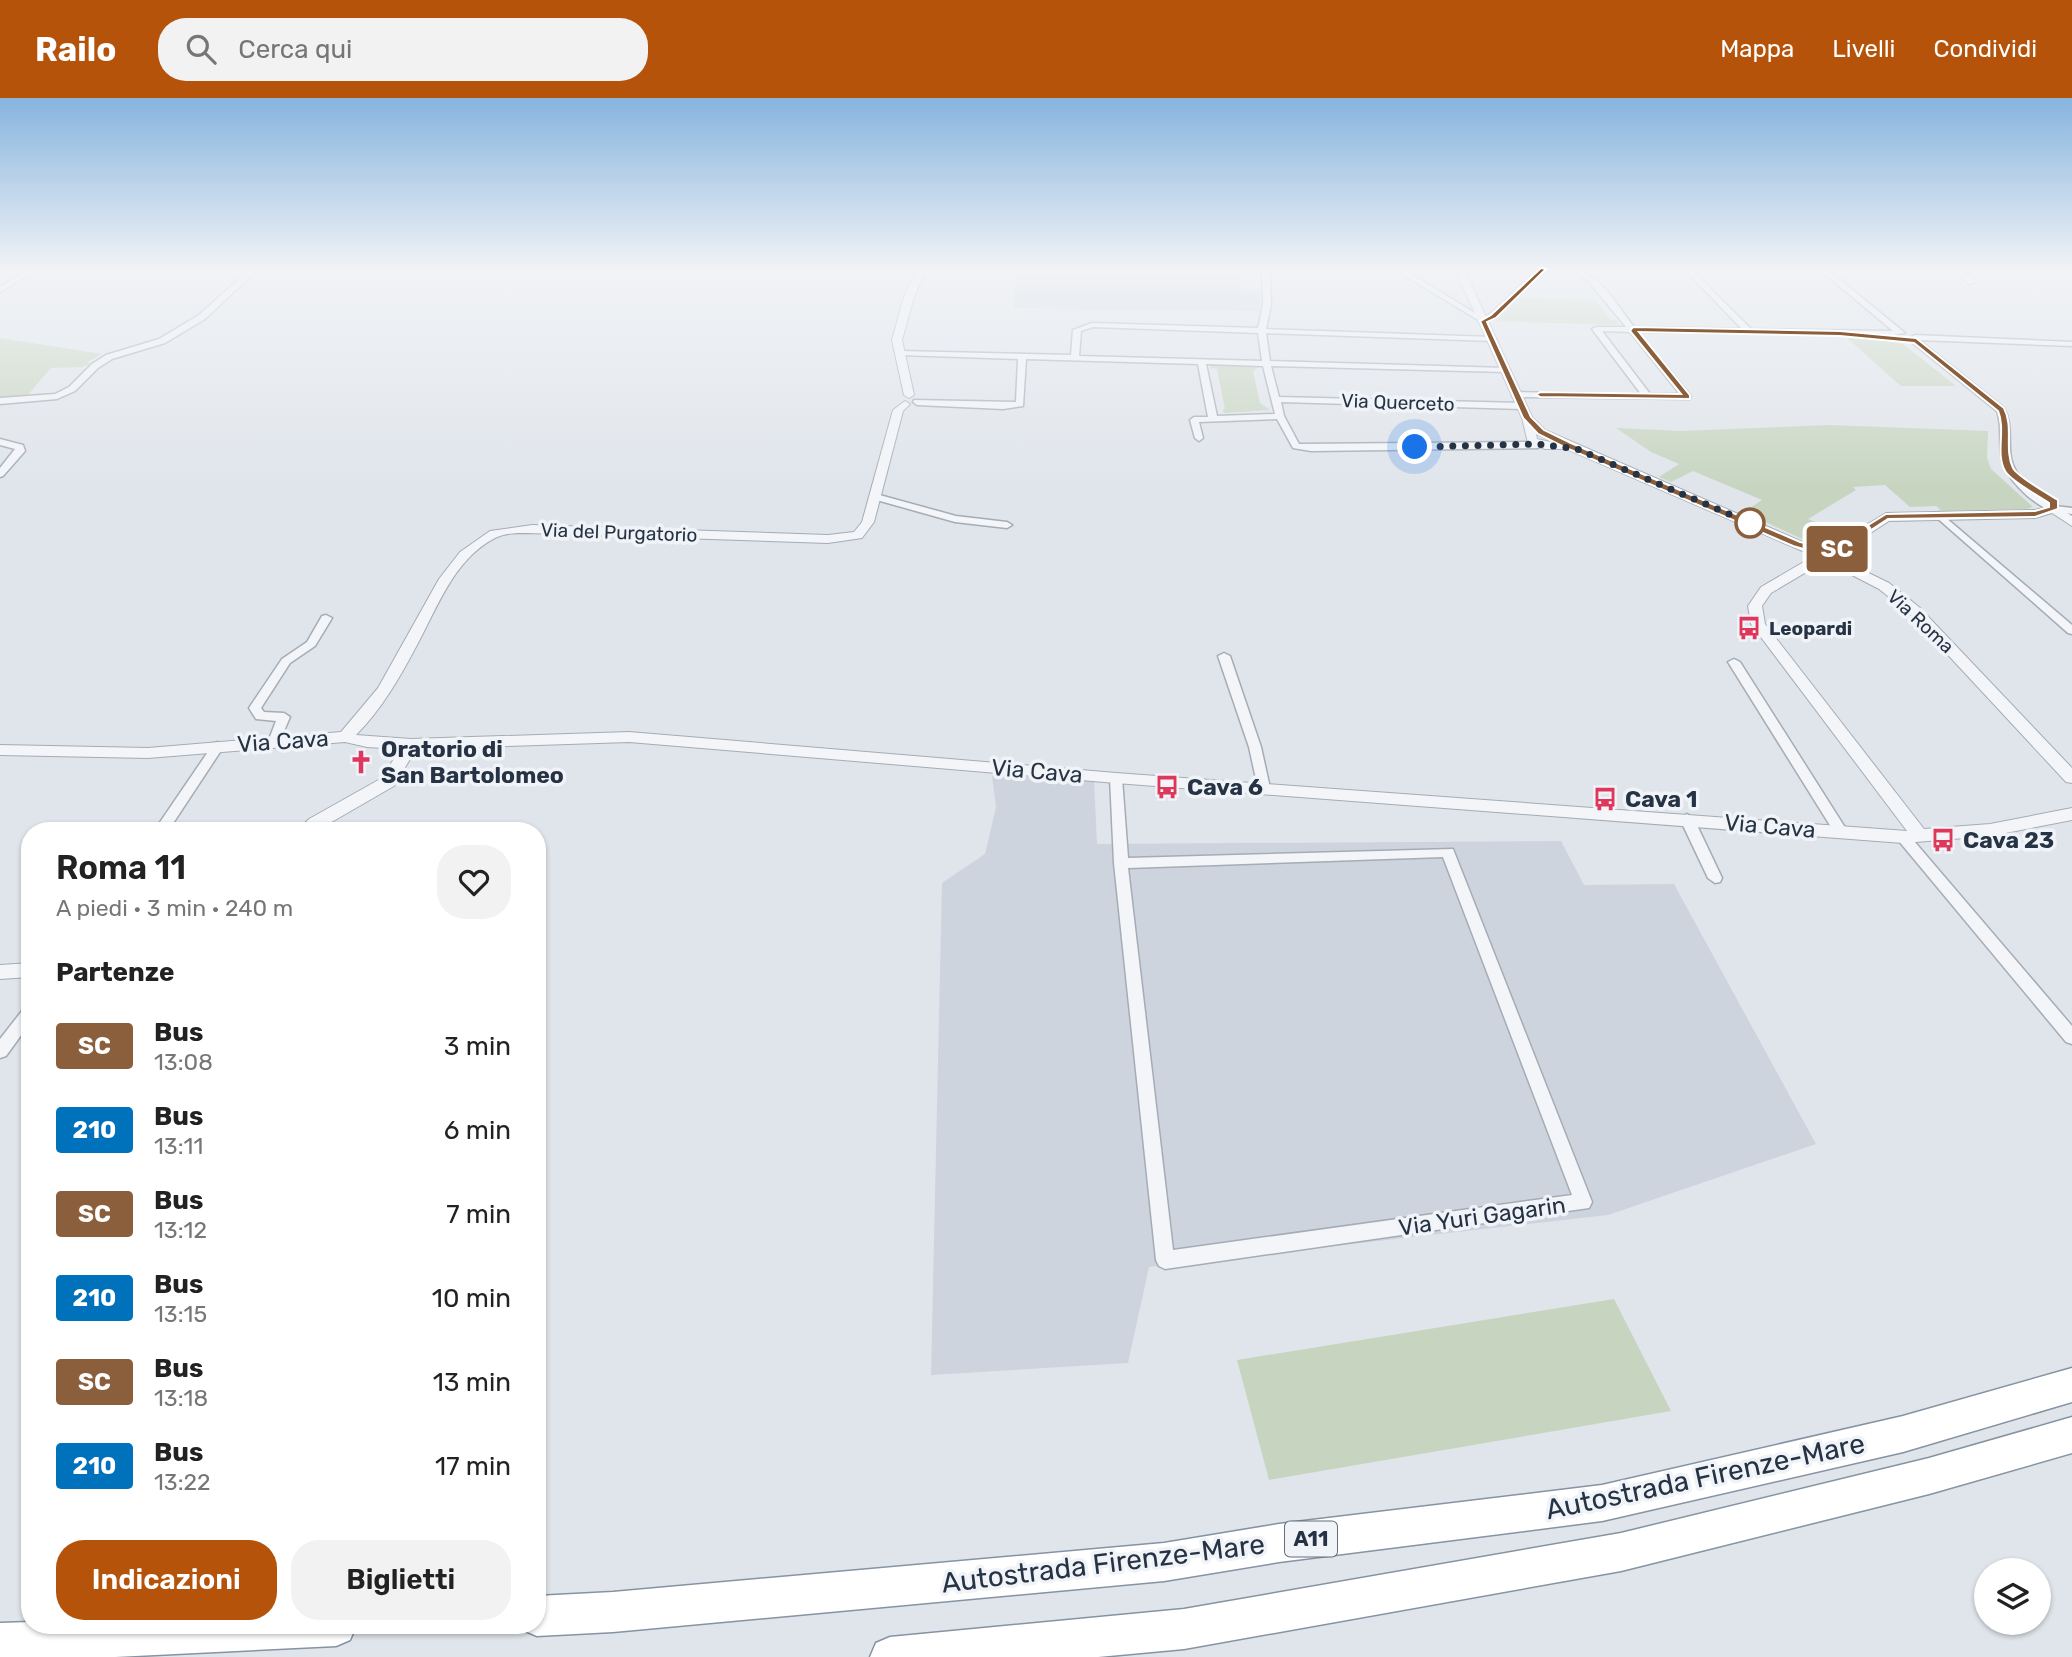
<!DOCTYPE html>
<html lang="it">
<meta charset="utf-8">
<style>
body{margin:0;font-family:Rubik,sans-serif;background:#f2f2f2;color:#222;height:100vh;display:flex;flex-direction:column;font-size:26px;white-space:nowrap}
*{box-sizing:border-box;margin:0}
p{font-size:23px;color:#767676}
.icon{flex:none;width:38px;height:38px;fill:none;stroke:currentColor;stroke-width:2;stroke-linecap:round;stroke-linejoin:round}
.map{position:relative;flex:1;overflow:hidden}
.sheet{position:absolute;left:21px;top:724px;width:525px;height:812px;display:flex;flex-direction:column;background:#fff;border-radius:28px;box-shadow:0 2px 5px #0004}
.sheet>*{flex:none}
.badge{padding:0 14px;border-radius:5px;font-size:24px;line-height:46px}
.tools{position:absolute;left:1974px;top:1460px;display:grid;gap:14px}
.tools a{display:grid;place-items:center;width:77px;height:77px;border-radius:50%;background:#fff;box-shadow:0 2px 5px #0004;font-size:35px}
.you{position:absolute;width:35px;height:35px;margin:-18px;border:5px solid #fff;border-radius:50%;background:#1a73e8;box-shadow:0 0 0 10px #1a73e833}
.map>.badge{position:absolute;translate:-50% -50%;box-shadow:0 0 0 4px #fff}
h2{padding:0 35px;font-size:26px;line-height:63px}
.round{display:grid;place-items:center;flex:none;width:74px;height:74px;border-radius:28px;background:#f2f2f2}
.head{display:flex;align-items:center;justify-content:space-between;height:119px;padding:0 35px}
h1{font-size:33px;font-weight:600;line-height:52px}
.primary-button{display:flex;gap:14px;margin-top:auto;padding:14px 35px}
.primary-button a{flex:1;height:80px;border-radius:28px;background:#b45309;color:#fff;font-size:28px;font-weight:600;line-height:80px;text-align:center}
.primary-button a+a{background:#f2f2f2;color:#222}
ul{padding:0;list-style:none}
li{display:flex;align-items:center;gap:21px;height:84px;padding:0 35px}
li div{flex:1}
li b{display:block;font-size:26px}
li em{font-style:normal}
li .badge{min-width:77px;font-weight:700;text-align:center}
header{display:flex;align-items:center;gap:42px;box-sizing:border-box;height:98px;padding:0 35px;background:#b45309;color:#fff}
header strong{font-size:33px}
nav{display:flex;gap:38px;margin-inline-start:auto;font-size:24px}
.search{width:490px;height:63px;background:#f2f2f2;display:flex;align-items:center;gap:18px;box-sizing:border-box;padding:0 24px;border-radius:28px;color:#767676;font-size:26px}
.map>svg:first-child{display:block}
</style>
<header>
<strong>Railo</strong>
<div class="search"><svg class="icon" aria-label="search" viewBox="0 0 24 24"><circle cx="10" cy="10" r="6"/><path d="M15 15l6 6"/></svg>Cerca qui</div>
<nav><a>Mappa</a><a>Livelli</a><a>Condividi</a></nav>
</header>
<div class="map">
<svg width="2072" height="1559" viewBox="0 0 2072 1559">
<rect width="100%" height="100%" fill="#e0e5eb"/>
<g fill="#cdd4dd">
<polygon points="1016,171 1238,171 1241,192 1259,193 1260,213 1014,210"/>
<polygon points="992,678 1094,681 1097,746 1561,743 1584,787 1674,786 1816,1046 1608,1117 1149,1169 1128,1265 931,1277 942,785 985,756 996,709"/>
</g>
<g fill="#c7d5c0">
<polygon points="1521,200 1595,202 1610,221 1618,223 1619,227 1496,223"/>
<polygon points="1846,239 1880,240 1903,246 1956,288 1901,288"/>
<polygon points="0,240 102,256 87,264 91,266 82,269 51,270 26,299 0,301"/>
<polygon points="1212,266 1259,269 1253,273 1260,305 1270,312 1225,315 1222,312 1225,311 1217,271 1210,270"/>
<polygon points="1830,327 1988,333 1987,360 1991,371 2033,409 2027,411 1942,413 1936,408 1910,409 1885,387 1853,389 1856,392 1808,421 1845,436 1830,446 1804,442 1744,414 1762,402 1693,373 1671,384 1659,379 1679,366 1651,354 1616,330 1681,333"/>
<polygon points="1614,1201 1671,1313 1269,1382 1237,1262"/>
</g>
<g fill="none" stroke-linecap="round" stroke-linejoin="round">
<g stroke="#a4acb6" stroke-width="3">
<g id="minor">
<polygon points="29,171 38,171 0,194 0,189"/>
<polygon points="250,171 258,171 205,221 165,245 112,261 98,270 75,293 57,301 0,306 0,300 55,296 69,289 92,266 106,257 159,241 199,217"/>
<path d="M1262,171h8l1,36 -5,24 226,8 4,2 -4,2 -226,-8 4,28 236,7 4,2 -4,2 -235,-6 8,31 243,6 4,3 -4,3 -241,-7 3,14 15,28 239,-2 5,3 -5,3 -227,3 -18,-3 -16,-29 -78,3 4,16 -4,3 -4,-3 -5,-18 4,-3h14l-10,-53 -172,-5 -3,47 -20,3 -86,-4 -4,-3 1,-2 102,2 2,-43 -118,-4 -4,-2 4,-2 171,4 2,-25 19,-7 166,5 5,-23zM1093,229l165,6 4,28 -183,-5 2,-25zM1206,266l57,2 12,48 -58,2z"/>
<polygon points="1394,171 1403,171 1483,220 1490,216 1538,171 1546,171 1496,220 1483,225"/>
<path d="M1570,171c28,0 48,38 64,58l108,2 -58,-60h7l60,60 142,2 -74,-62h8l78,64 -12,2 -255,-3 52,63v4l-177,-2 -1,-2 4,-3 125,2 -49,-65 4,-2h30l-37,-45zM1602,233l28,1 50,62h-30z"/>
<polygon points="1953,171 1961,171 1976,184 1969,186"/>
<path d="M1915,237l157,7v4l-153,-6 85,68c9,17 4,32 7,50 3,18 27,42 44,48 5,1 12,1 17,2v6c-9,-1 -19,-2 -27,-6 -16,-8 -39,-30 -43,-48 -4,-16 1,-32 -5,-49l-84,-68 1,-4 -3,-2z"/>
<polygon points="0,341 23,347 25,353 3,378 0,379 0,370 15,351 0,347"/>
<polygon points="876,396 956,418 1007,424 1012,427 1007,430 955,424 873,401 873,397"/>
<polygon points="1939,414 2072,527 2072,536 2068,535 1936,419 1934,417"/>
<polygon points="326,517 332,520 315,548 290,565 261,610 264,614 284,615 290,619 278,647 270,647 268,644 276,623 256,621 249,610 282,561 307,544 322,518"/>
<polygon points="1224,555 1230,558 1261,649 1270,690 1269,693 1259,693 1258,690 1249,649 1218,558"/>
<polygon points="1734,561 1740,564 1846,731 1848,734 1846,737 1836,737 1728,564"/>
<polygon points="218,644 224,648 168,733 154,733 214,645"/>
<path d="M1116,676l6,4 6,80 325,-9 139,353 -3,6 -424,61 -6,-3 -3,-6 -42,-397 -4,-85zM1443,759l129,338 -399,55 -45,-382z"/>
<polygon points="1687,716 1694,721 1722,780 1720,784 1715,785 1708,780 1680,721"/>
<polygon points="1903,734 1908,736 2072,928 2072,946 2066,944 1898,742 1896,739 1898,736"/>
<polygon points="30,907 30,925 6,958 0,960 0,941 25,909"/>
</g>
</g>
<g stroke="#a4acb6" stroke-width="2">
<g id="tertiary">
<polygon points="917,171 926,171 914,199 902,242 914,297 909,300 904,297 892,242 904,199"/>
<path d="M1455,171h9l68,148 13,13 269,117h16l56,-34 149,-3 19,-5 18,11v10l-20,-13 -17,5 -146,3 -51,33 -6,1 57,28 30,24 153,161v15l-6,-1 -157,-169 -30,-24 -54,-28 -54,32 -9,13 3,18 159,205 66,-5 82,-16v12l-82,16 -87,7 -787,-60 -487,-41 -213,7 -22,37 -78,45h-19l12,-12 73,-41 18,-29 -33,-2 -22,-5 -197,16 -148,-3v-10l148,3 193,-16 37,-44 61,-109 21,-27 30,-21 42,-6 296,10 26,-3 8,-10 31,-112 12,-9 5,3 -7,7 -29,111 -12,16 -34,5 -301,-10c-11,0 -22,0 -32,5 -41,21 -58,70 -78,107 -17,32 -35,64 -61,90l55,4 218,-7 487,41 791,58 -156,-207 -3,-18 13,-19 53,-31 -247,-107h-22l-17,-6 -6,-25zM1536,335l1,1 18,9 -18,-4z"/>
<polygon points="30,865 30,879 0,881 0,867"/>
</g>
</g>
<g stroke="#8593a3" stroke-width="3">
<g id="motorway">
<polygon points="2072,1270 2072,1304 1903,1354 1602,1423 1279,1464 1164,1483 613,1534 537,1538 523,1532 521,1528 537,1528 537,1498 613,1494 1164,1445 1279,1426 1602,1387 1903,1318"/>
<polygon points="2072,1319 2072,1355 1929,1396 1621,1473 1184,1551 1098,1559 870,1559 876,1545 890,1539 1184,1511 1621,1435 1929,1360"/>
<polygon points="30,1524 30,1528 356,1528 350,1542 336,1548 115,1559 0,1559 0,1525"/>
</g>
</g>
<use href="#minor" fill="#f3f5f8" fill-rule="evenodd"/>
<use href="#tertiary" fill="#f3f5f8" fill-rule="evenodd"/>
<use href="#motorway" fill="#fff" fill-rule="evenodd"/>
</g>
<rect fill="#9da3ad" x="1052" y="171" width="29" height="3"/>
<linearGradient id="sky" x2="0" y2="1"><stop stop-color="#87b4de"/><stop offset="0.44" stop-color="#f1f3f6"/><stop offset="1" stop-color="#f1f3f6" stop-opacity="0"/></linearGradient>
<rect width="2072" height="390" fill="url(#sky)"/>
<path fill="#8b5e3c" stroke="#fff" stroke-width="2" d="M1541,170l5,1 -50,49 -9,4 44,95 13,13 27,13 229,99 31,6 55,-34 149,-3 14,-4v-4c-10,-7 -39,-22 -44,-32 -10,-18 1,-41 -7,-60l-84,-68 -74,-7 -201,-4 51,63v4l-150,-2 -4,-2 4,-3 141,2 -51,-63 3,-4 207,4 76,7 88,70c10,19 0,41 9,60 5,9 34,25 45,32v9l-23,8 -147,2 -52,34 -12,2 -31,-9 -229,-99 -26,-13 -15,-16 -43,-97 11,-6z"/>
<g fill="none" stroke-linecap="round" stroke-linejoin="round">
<polyline stroke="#263344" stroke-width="7" stroke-dasharray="0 12.6" points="1415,349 1538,346 1577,351 1750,425"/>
</g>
<defs>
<g id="bus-bare" transform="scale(1.89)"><path d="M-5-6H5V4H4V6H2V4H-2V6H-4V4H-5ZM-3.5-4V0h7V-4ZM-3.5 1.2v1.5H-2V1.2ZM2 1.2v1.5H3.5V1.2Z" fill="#de375b" stroke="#f0f4f8" stroke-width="2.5" paint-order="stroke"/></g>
<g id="church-bare" transform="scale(1.89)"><path d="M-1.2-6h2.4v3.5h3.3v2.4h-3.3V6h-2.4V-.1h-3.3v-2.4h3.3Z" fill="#de375b" stroke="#f0f4f8" stroke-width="2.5" paint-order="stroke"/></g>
</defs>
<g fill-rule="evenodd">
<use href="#bus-bare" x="1749" y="530"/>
<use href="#church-bare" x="361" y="664"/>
<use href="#bus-bare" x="1167" y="689"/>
<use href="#bus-bare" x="1605" y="701"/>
<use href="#bus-bare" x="1943" y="742"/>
</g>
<circle fill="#fff" stroke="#8b5e3c" stroke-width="3.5" cx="1750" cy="425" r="14"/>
<g text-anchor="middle" stroke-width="7" stroke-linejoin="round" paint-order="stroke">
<g font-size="19" fill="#263344" stroke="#f0f4f8">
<text transform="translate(1398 304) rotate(2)" y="7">Via Querceto</text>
<text transform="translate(619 434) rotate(2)" y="7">Via del Purgatorio</text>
<text transform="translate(1921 523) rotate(43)" y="7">Via Roma</text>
</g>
<g font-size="19" font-weight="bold" fill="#263344" stroke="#f0f4f8" text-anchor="start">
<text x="1769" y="537">Leopardi</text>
</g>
<rect fill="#f0f4f8" stroke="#636d7a" stroke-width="2" x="1285" y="1423.5" width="52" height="35" rx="5"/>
<g font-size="21" font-weight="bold" fill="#263344">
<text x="1311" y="1448">A11</text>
</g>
<g font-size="23" fill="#263344" stroke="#f0f4f8">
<text transform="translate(283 643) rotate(-4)" y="8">Via Cava</text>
<text transform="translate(1037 673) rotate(5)" y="8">Via Cava</text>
<text transform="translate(1770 728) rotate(5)" y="8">Via Cava</text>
<text transform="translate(1482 1118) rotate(-8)" y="8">Via Yuri Gagarin</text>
</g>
<g font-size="23" font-weight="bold" fill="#263344" stroke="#f0f4f8" text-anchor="start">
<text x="381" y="659">Oratorio di<tspan x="381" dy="26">San Bartolomeo</tspan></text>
<text x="1187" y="697">Cava 6</text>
<text x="1625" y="709">Cava 1</text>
<text x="1963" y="750">Cava 23</text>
</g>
<g font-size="28" fill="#263344" stroke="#f0f4f8">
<text transform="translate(1705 1378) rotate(-12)" y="10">Autostrada Firenze-Mare</text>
<text transform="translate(1103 1465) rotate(-7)" y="10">Autostrada Firenze-Mare</text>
</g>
</g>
</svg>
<div class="tools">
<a><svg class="icon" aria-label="layers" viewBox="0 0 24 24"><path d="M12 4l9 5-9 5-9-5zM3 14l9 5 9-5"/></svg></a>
</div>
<div class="you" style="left:1415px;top:349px"></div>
<b class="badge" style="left:1837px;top:451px;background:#8b5e3c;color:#fff">SC</b>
<section class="sheet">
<div class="head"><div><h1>Roma 11</h1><p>A piedi · 3 min · 240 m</p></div><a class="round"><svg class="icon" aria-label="heart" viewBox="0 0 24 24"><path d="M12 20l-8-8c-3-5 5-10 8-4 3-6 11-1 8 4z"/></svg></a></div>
<h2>Partenze</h2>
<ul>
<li><span class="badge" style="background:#8b5e3c;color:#fff">SC</span><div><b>Bus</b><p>13:08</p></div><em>3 min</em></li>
<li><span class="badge" style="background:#0072bc;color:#fff">210</span><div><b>Bus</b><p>13:11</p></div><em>6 min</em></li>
<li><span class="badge" style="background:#8b5e3c;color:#fff">SC</span><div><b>Bus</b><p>13:12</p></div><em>7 min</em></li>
<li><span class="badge" style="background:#0072bc;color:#fff">210</span><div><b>Bus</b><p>13:15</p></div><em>10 min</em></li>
<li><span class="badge" style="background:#8b5e3c;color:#fff">SC</span><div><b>Bus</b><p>13:18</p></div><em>13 min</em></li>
<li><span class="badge" style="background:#0072bc;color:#fff">210</span><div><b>Bus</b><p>13:22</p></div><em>17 min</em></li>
</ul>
<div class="primary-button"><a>Indicazioni</a><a>Biglietti</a></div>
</section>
</div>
